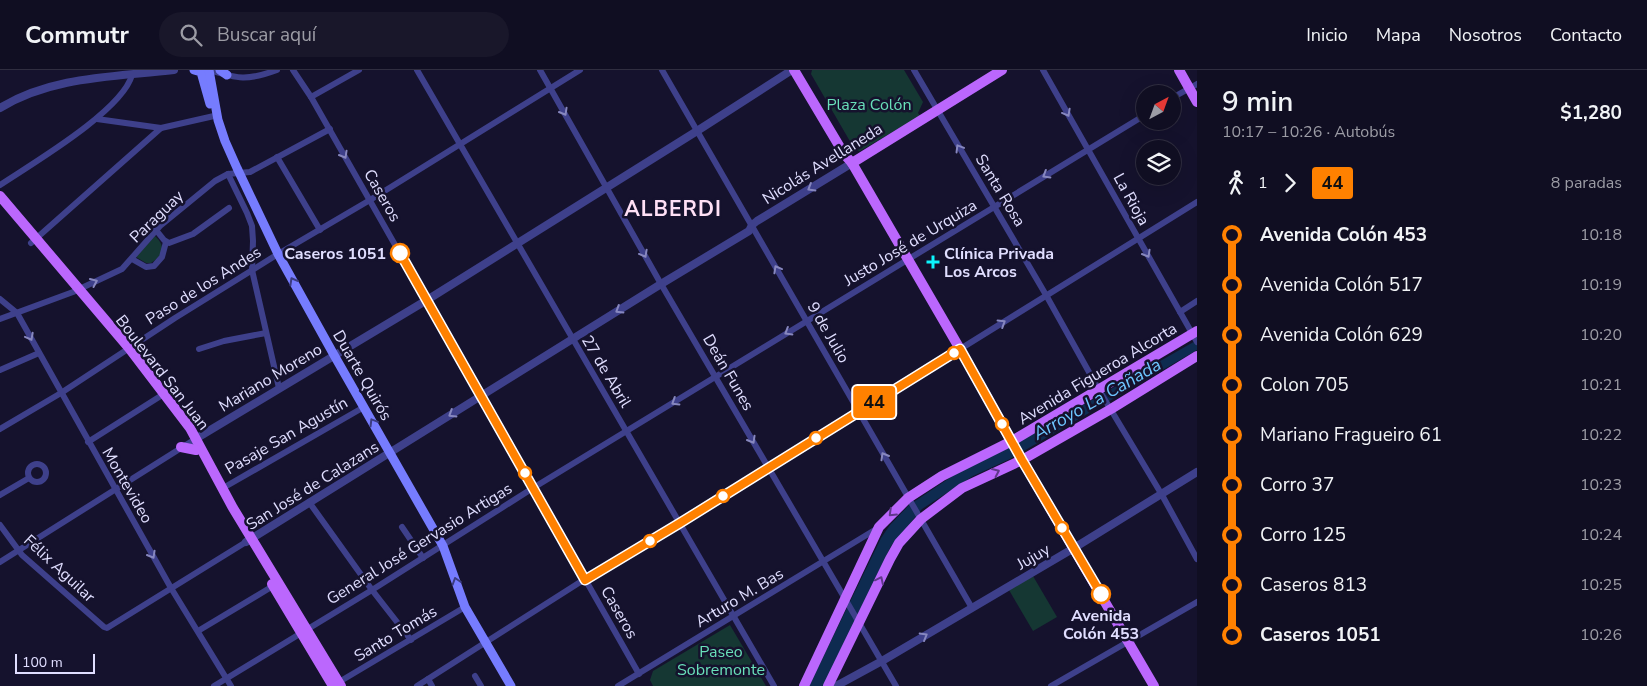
<!DOCTYPE html>
<html lang="es">
<meta charset="utf-8">
<style>
body{margin:0;font-family:"Nunito Sans",sans-serif;background:#19172a;color:#f1f3f6;height:100vh;display:flex;flex-direction:column;font-size:19px;white-space:nowrap}
*{box-sizing:border-box;margin:0}
p{font-size:16px;color:#9c9ca5}
.icon{flex:none;width:28px;height:28px;fill:none;stroke:currentColor;stroke-width:2;stroke-linecap:round;stroke-linejoin:round}
.map{position:relative;flex:1;overflow:hidden}
.panel{display:flex;flex-direction:column;background:#100e22;width:450px}
.panel>*{flex:none}
.badge{padding:0 10px;border-radius:4px;font-size:18px;line-height:32px}
.needle{width:32px;rotate:41deg}
.buttons{position:absolute;left:1136px;top:15px;display:grid;gap:10px}
.buttons a{display:grid;place-items:center;width:45px;height:45px;border-radius:50%;background:#100e22;box-shadow:0 5px 20px #0002,0 0 0 1px #302e40;font-size:25px}
.scale{position:absolute;left:15px;bottom:12px;width:80px;box-sizing:border-box;padding-left:5px;border:2px solid #e0deff;border-top:0;font-size:14px;line-height:18px;white-space:nowrap;color:#e0deff;-webkit-text-stroke:4px #15122d;paint-order:stroke}
.map>.badge{position:absolute;translate:-50% -50%;box-shadow:0 0 0 2px #fff}
.legs{display:flex;align-items:center;gap:8px;height:55px;padding:0 25px;font-size:16px}
.legs p{margin-inline-start:auto}
.headline{display:flex;align-items:center;justify-content:space-between;height:85px;padding:0 25px}
h1{font-size:28px;font-weight:600;line-height:38px}
ul{padding:0 25px;list-style:none}
li{display:flex;align-items:center;gap:18px;height:50px;font-size:19px}
li i{display:grid;place-items:center;width:8px;height:100%;margin:0 6px;background:currentColor}
li i::after{content:'';width:12px;height:12px;margin:-6px;border:4px solid;border-radius:50%;background:#100e22}
li p{margin-inline-start:auto}
li:first-child i{background:linear-gradient(#0000 50%,currentColor 0)}
li:last-child i{background:linear-gradient(currentColor 50%,#0000 0)}
header{display:flex;align-items:center;gap:30px;box-sizing:border-box;height:70px;padding:0 25px;background:#100e22;border-bottom:1px solid #302e40}
header strong{font-size:24px}
nav{display:flex;gap:28px;margin-inline-start:auto;font-size:18px}
.search{width:350px;height:45px;background:#19172a;display:flex;align-items:center;gap:12px;box-sizing:border-box;padding:0 18px;border-radius:28px;color:#9c9ca5;font-size:19px}
main{display:flex;flex:1;min-height:0}
.map>svg:first-child{display:block}
</style>
<header>
<strong>Commutr</strong>
<div class="search"><svg class="icon" aria-label="search" viewBox="0 0 24 24"><circle cx="10" cy="10" r="6"/><path d="M15 15l6 6"/></svg>Buscar aquí</div>
<nav><a>Inicio</a><a>Mapa</a><a>Nosotros</a><a>Contacto</a></nav>
</header>
<main>
<div class="map">
<svg width="1197" height="616" viewBox="0 0 1197 616">
<rect width="100%" height="100%" fill="#15122d"/>
<g fill="#153733">
<polygon points="812,0 904,0 923,32 918,43 920,46 860,81 855,80 811,4"/>
<path d="M155,166c11,10 9,19 -4,27h-5l-10,-6z"/>
<polygon points="1033,506 1057,547 1033,561 1009,520"/>
<polygon points="730,555 766,616 653,616 650,610 653,601"/>
</g>
<polygon fill="#0e2b50" points="1197,270 1197,280 1010,389 973,406 922,439 891,476 823,616 809,616 881,468 890,455 909,435 966,397 1004,380"/>
<g fill="none" stroke-linecap="round" stroke-linejoin="round">
<g stroke="#3e408b" stroke-width="6">
<path d="M209,0c29,9 38,11 68,0"/>
<polyline points="293,0 311,27 639,604"/>
<polyline points="417,0 774,616"/>
<polyline points="540,0 661,214 896,616"/>
<polyline points="662,0 972,538"/>
<polyline points="914,0 1046,225 1099,320 1162,425 1197,489"/>
<polyline points="1043,0 1197,272"/>
<polyline points="311,27 359,0"/>
<polyline points="1172,28 1197,14"/>
<polyline points="97,49 161,58"/>
<polyline points="277,87 320,160"/>
<polyline points="228,104 247,143 252,156 253,171 252,200 279,318"/>
<path d="M0,115c33,-22 122,-74 132,-110"/>
<polyline points="156,160 164,170 169,173 193,164 229,138"/>
<polyline points="31,173 161,58 214,46"/>
<polyline points="132,189 146,197 154,196 162,187 166,172"/>
<polyline points="0,229 17,243 171,518 231,616"/>
<polyline points="1180,242 1197,231"/>
<polyline points="0,249 73,222 122,199 160,156 215,111 228,104 250,102 330,59"/>
<polyline points="199,279 224,271 266,263"/>
<polyline points="0,300 39,283"/>
<polyline points="0,359 61,323 175,248 278,184 370,130 580,0"/>
<polyline points="88,372 159,327"/>
<circle cx="37" cy="403" r="9"/>
<polyline points="223,418 364,337"/>
<polyline points="0,425 29,408"/>
<polyline points="309,432 372,520 411,570"/>
<polyline points="0,455 22,485 104,557 107,558 246,472"/>
<polyline points="402,457 423,488"/>
<polyline points="0,492 197,368"/>
<polyline points="198,561 273,516"/>
<polyline points="475,606 481,616"/>
<polyline points="428,609 432,616"/>
<polyline points="339,612 465,537"/>
<polyline points="214,616 372,520 533,418 1145,45"/>
<polyline points="417,616 585,509 680,453 1197,132"/>
<polyline points="618,616 878,458"/>
<polyline points="1051,616 1197,532"/>
</g>
<g stroke="#3e408b" stroke-width="8">
<path d="M0,38c52,-32 115,-31 174,-38"/>
<polyline points="197,368 427,230 697,61 792,0"/>
<polyline points="246,472 661,214 749,161 752,155 757,151 852,93"/>
<polyline points="836,616 882,591 1074,478 1197,402"/>
</g>
<g stroke="#767cfe" stroke-width="9">
<polyline points="194,0 201,2 210,34"/>
<polyline points="209,0 218,50 225,71 237,98 278,184 334,285 443,476 465,537 511,616"/>
<polyline points="220,0 227,5"/>
</g>
<g stroke="#bb67fd" stroke-width="10">
<polyline points="794,0 844,84 852,93 960,279 1022,390 1154,616"/>
<polyline points="1179,0 1197,32"/>
<polyline points="852,93 1002,0"/>
<polyline points="0,126 129,278 190,358 233,438 341,616"/>
<polyline points="181,377 196,380"/>
<polyline points="272,514 333,616"/>
<polyline points="804,616 879,457 908,428 942,406 1012,371 1197,261"/>
<polyline points="828,616 890,489 899,473 921,449 962,418 1022,390 1111,339 1197,286"/>
</g>
</g>
<defs><path id="oneway-chevron" d="M-2-3.5L2.5 0L-2 3.5" fill="none" stroke-width="1.6" stroke-linecap="round" stroke-linejoin="round" transform="scale(1.25)"/></defs>
<g stroke="#8787bf">
<use href="#oneway-chevron" transform="translate(564 42) rotate(60)"/>
<use href="#oneway-chevron" transform="translate(1067 43) rotate(61)"/>
<use href="#oneway-chevron" transform="translate(959 78) rotate(-121)"/>
<use href="#oneway-chevron" transform="translate(344 85) rotate(60)"/>
<use href="#oneway-chevron" transform="translate(1046 105) rotate(149)"/>
<use href="#oneway-chevron" transform="translate(811 118) rotate(149)"/>
<use href="#oneway-chevron" transform="translate(644 184) rotate(61)"/>
<use href="#oneway-chevron" transform="translate(1147 184) rotate(60)"/>
<use href="#oneway-chevron" transform="translate(777 199) rotate(-119)"/>
<use href="#oneway-chevron" transform="translate(94 212) rotate(-24)"/>
<use href="#oneway-chevron" transform="translate(619 240) rotate(148)"/>
<use href="#oneway-chevron" transform="translate(1002 253) rotate(-32)"/>
<use href="#oneway-chevron" transform="translate(788 262) rotate(149)"/>
<use href="#oneway-chevron" transform="translate(30 267) rotate(62)"/>
<use href="#oneway-chevron" transform="translate(675 332) rotate(148)"/>
<use href="#oneway-chevron" transform="translate(452 344) rotate(148)"/>
<use href="#oneway-chevron" transform="translate(752 370) rotate(60)"/>
<use href="#oneway-chevron" transform="translate(884 386) rotate(-120)"/>
<use href="#oneway-chevron" transform="translate(152 485) rotate(60)"/>
<use href="#oneway-chevron" transform="translate(924 566) rotate(-30)"/>
</g>
<g stroke="#3c3c81">
<use href="#oneway-chevron" transform="translate(293 211) rotate(-119)"/>
<use href="#oneway-chevron" transform="translate(373 352) rotate(-121)"/>
<use href="#oneway-chevron" transform="translate(456 511) rotate(-108)"/>
</g>
<g stroke="#60388b">
<use href="#oneway-chevron" transform="translate(996 402) rotate(-25)"/>
<use href="#oneway-chevron" transform="translate(892 443) rotate(136)"/>
<use href="#oneway-chevron" transform="translate(880 510) rotate(-64)"/>
</g>
<g fill="none" stroke-linecap="round" stroke-linejoin="round">
<g stroke="#fff" stroke-width="11">
<polyline id="line-1" points="400,183 585,510 680,453 960,279 1022,390 1101,524"/>
</g>
<use href="#line-1" stroke="#ff8100" stroke-width="8"/>
</g>
<g fill="#fff" stroke="#ff8100" stroke-width="2.5">
<circle cx="400" cy="183" r="9"/>
<circle cx="954" cy="283" r="6"/>
<circle cx="1002" cy="354" r="6"/>
<circle cx="816" cy="368" r="6"/>
<circle cx="525" cy="403" r="6"/>
<circle cx="723" cy="426" r="6"/>
<circle cx="1062" cy="458" r="6"/>
<circle cx="650" cy="471" r="6"/>
<circle cx="1101" cy="524" r="9"/>
</g>
<path fill="#0cf5fd" stroke="#15122d" stroke-width="2" d="M930.5 184.5h5v5h5v5h-5v5h-5v-5h-5v-5h5z"/>
<g text-anchor="middle" stroke-width="5" stroke-linejoin="round" paint-order="stroke">
<g font-size="16" fill="#69e0ba" stroke="#15122d">
<text x="869" y="40">Plaza Colón</text>
<text x="721" y="587">Paseo<tspan x="721" dy="18">Sobremonte</tspan></text>
</g>
<g font-size="16" fill="#e0deff" stroke="#15122d">
<text transform="translate(822 93) rotate(-32)" y="6">Nicolás Avellaneda</text>
<text transform="translate(1001 120) rotate(59)" y="6">Santa Rosa</text>
<text transform="translate(383 125) rotate(60)" y="6">Caseros</text>
<text transform="translate(1132 129) rotate(61)" y="6">La Rioja</text>
<text transform="translate(156 146) rotate(-44)" y="6">Paraguay</text>
<text transform="translate(910 172) rotate(-31)" y="6">Justo José de Urquiza</text>
<text transform="translate(203 215) rotate(-32)" y="6">Paso de los Andes</text>
<text transform="translate(829 262) rotate(60)" y="6">9 de Julio</text>
<text transform="translate(607 301) rotate(59)" y="6">27 de Abril</text>
<text transform="translate(163 302) rotate(52)" y="6">Boulevard San Juan</text>
<text transform="translate(729 302) rotate(60)" y="6">Deán Funes</text>
<text transform="translate(1097 303) rotate(-31)" y="6">Avenida Figueroa Alcorta</text>
<text transform="translate(363 305) rotate(60)" y="6">Duarte Quirós</text>
<text transform="translate(270 307) rotate(-31)" y="6">Mariano Moreno</text>
<text transform="translate(286 365) rotate(-30)" y="6">Pasaje San Agustín</text>
<text transform="translate(128 415) rotate(60)" y="6">Montevideo</text>
<text transform="translate(312 415) rotate(-32)" y="6">San José de Calazans</text>
<text transform="translate(419 473) rotate(-32)" y="6">General José Gervasio Artigas</text>
<text transform="translate(1033 486) rotate(-30)" y="6">Jujuy</text>
<text transform="translate(60 498) rotate(43)" y="6">Félix Aguilar</text>
<text transform="translate(739 527) rotate(-31)" y="6">Arturo M. Bas</text>
<text transform="translate(620 542) rotate(60)" y="6">Caseros</text>
<text transform="translate(395 563) rotate(-31)" y="6">Santo Tomás</text>
</g>
<g font-size="16" font-weight="bold" fill="#e0deff" stroke="#15122d" text-anchor="end">
<text x="386" y="189">Caseros 1051</text>
<text x="1101" y="551" text-anchor="middle">Avenida<tspan x="1101" dy="18">Colón 453</tspan></text>
</g>
<g font-size="16" font-weight="bold" fill="#e0deff" stroke="#15122d" text-anchor="start">
<text x="944" y="189">Clínica Privada<tspan x="944" dy="18">Los Arcos</tspan></text>
</g>
<g font-size="18" font-style="italic" fill="#6dc5fe" stroke="#15122d">
<text transform="translate(1097 329) rotate(-30)" y="6">Arroyo La Cañada</text>
</g>
<g font-size="21" font-weight="bold" letter-spacing="1" fill="#ffe0f6" stroke="#15122d">
<text x="673" y="146">ALBERDI</text>
</g>
</g>
</svg>
<div class="buttons">
<a><svg class="needle" viewBox="-14 -14 28 28"><path d="M0-13l5 13h-10z" fill="#e53935"/><path d="M0 13l5-13h-10z" fill="#9c9ca5"/></svg></a>
<a><svg class="icon" aria-label="layers" viewBox="0 0 24 24"><path d="M12 4l9 5-9 5-9-5zM3 14l9 5 9-5"/></svg></a>
</div>
<div class="scale">100 m</div>
<b class="badge" style="left:874px;top:332px;background:#ff8100;color:#111">44</b>
</div>
<section class="panel">
<div class="headline"><div><h1>9 min</h1><p>10:17 – 10:26 · Autobús</p></div><b>$1,280</b></div>
<div class="legs"><svg class="icon" aria-label="walk" viewBox="0 0 24 24"><circle cx="13" cy="4" r="2"/><path d="M13 8l-2 6 4 7M11 14l-3 7M7 12l3-4h3l4 4"/></svg>1<svg class="icon" aria-label="forward" viewBox="0 0 24 24"><path d="M9 5l7 7-7 7"/></svg><b class="badge" style="background:#ff8100;color:#111">44</b><p>8 paradas</p></div>
<ul>
<li><i style="color:#ff8100"></i><b>Avenida Colón 453</b><p>10:18</p></li>
<li><i style="color:#ff8100"></i><span>Avenida Colón 517</span><p>10:19</p></li>
<li><i style="color:#ff8100"></i><span>Avenida Colón 629</span><p>10:20</p></li>
<li><i style="color:#ff8100"></i><span>Colon 705</span><p>10:21</p></li>
<li><i style="color:#ff8100"></i><span>Mariano Fragueiro 61</span><p>10:22</p></li>
<li><i style="color:#ff8100"></i><span>Corro 37</span><p>10:23</p></li>
<li><i style="color:#ff8100"></i><span>Corro 125</span><p>10:24</p></li>
<li><i style="color:#ff8100"></i><span>Caseros 813</span><p>10:25</p></li>
<li><i style="color:#ff8100"></i><b>Caseros 1051</b><p>10:26</p></li>
</ul>
</section>
</main>
